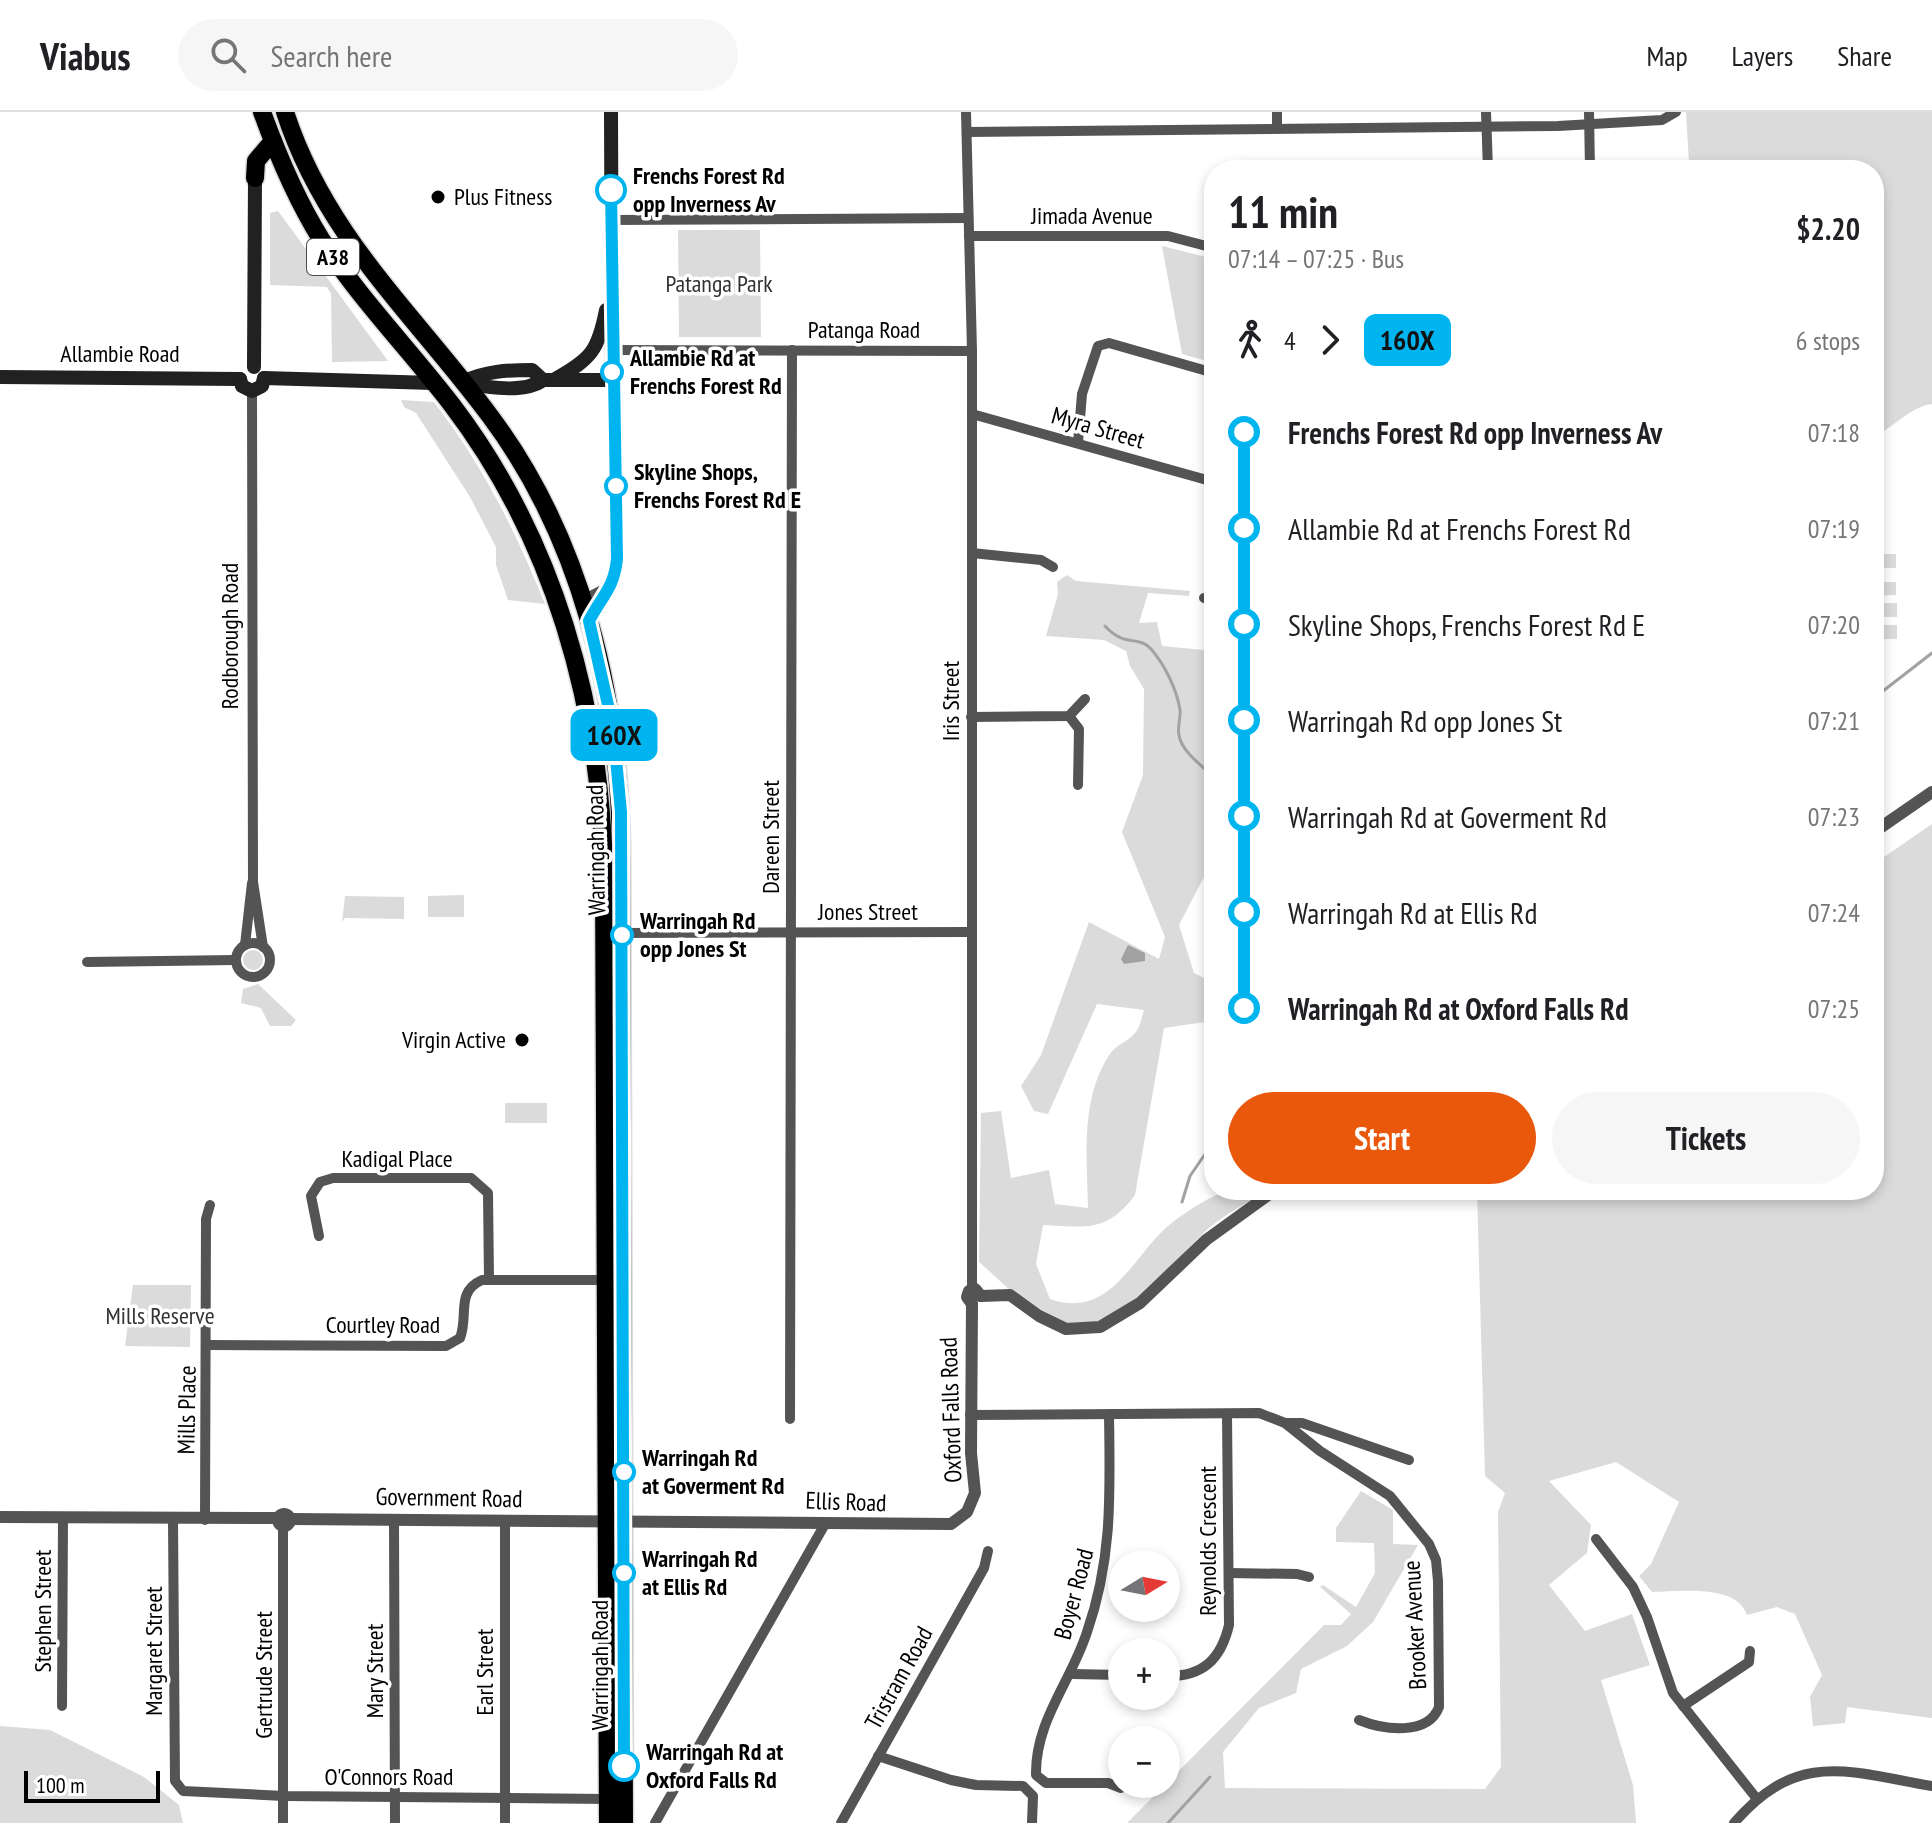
<!DOCTYPE html>
<meta charset="utf-8">
<style>
body{margin:0;font-family:"PT Sans Narrow",sans-serif;background:#f6f6f6;color:#202124;height:100vh;display:flex;flex-direction:column;font-size:30px;white-space:nowrap}
*{box-sizing:border-box;margin:0}
p{font-size:26px;color:#757577}
.icon{flex:none;width:44px;height:44px;fill:none;stroke:currentColor;stroke-width:2;stroke-linecap:round;stroke-linejoin:round}
.map{position:relative;flex:1;overflow:hidden}
.sheet{position:absolute;left:1204px;top:48px;width:680px;height:1040px;display:flex;flex-direction:column;background:#fff;border-radius:32px;box-shadow:0 4px 12px #0003}
.sheet>*{flex:none}
.badge{padding:0 16px;border-radius:12px;font-size:28px;line-height:52px}
.needle{width:52px;rotate:80deg}
.tools{position:absolute;left:1108px;top:1438px;display:grid;gap:16px}
.tools a{display:grid;place-items:center;width:72px;height:72px;border-radius:50%;background:#fff;box-shadow:0 4px 12px #0003;font-size:40px}
.scale{position:absolute;left:24px;bottom:20px;width:136px;box-sizing:border-box;padding-left:8px;border:4px solid #000;border-top:0;font-size:22px;line-height:28px;white-space:nowrap;color:#000;-webkit-text-stroke:6px #fff;paint-order:stroke}
.map>.badge{position:absolute;translate:-50% -50%;box-shadow:0 0 0 4px #fff}
.legs{display:flex;align-items:center;gap:12px;height:88px;padding:0 24px;font-size:26px}
.legs p{margin-inline-start:auto}
.head{display:flex;align-items:center;justify-content:space-between;height:136px;padding:0 24px}
h1{font-size:44px;font-weight:800;line-height:60px}
.button{display:flex;gap:16px;margin-top:auto;padding:16px 24px}
.button a{flex:1;height:92px;border-radius:48px;background:#ea580c;color:#fff;font-size:32px;font-weight:800;line-height:92px;text-align:center}
.button a+a{background:#f6f6f6;color:#202124}
ul{padding:0 24px;list-style:none}
li{display:flex;align-items:center;gap:28px;height:96px;font-size:30px}
li i{display:grid;place-items:center;width:12px;height:100%;margin:0 10px;background:currentColor}
li i::after{content:'';width:20px;height:20px;margin:-10px;border:6px solid;border-radius:50%;background:#fff}
li p{margin-inline-start:auto}
li:first-child i{background:linear-gradient(#0000 50%,currentColor 0)}
li:last-child i{background:linear-gradient(currentColor 50%,#0000 0)}
header{display:flex;align-items:center;gap:48px;box-sizing:border-box;height:112px;padding:0 40px;background:#fff;border-bottom:2px solid #e0e0e0}
header strong{font-size:38px}
nav{display:flex;gap:44px;margin-inline-start:auto;font-size:28px}
.search{width:560px;height:72px;background:#f6f6f6;display:flex;align-items:center;gap:20px;box-sizing:border-box;padding:0 28px;border-radius:44px;color:#757577;font-size:30px}
.map>svg:first-child{display:block}
</style>
<header>
<strong>Viabus</strong>
<div class="search"><svg class="icon" aria-label="search" viewBox="0 0 24 24"><circle cx="10" cy="10" r="6"/><path d="M15 15l6 6"/></svg>Search here</div>
<nav><a>Map</a><a>Layers</a><a>Share</a></nav>
</header>
<div class="map">
<svg width="1932" height="1711" viewBox="0 0 1932 1711">
<rect width="100%" height="100%" fill="#fff"/>
<g fill="#dbdbdb">
<path d="M1686,0h246v292c-22,3 -38,23 -58,33v-267h-190l5,-7z"/>
<polygon points="278,99 388,249 332,250 331,182 327,175 270,173 270,101"/>
<polygon points="678,118 760,118 761,225 679,225"/>
<polygon points="1162,134 1214,147 1214,251 1182,242"/>
<path d="M401,288l33,2c48,62 82,130 111,202l-37,-4 -12,-35v-18l-26,-50 -54,-84 -12,-6z"/>
<rect x="1874" y="442" width="22" height="14"/>
<path d="M1067,463l9,6 114,10 -1,5 -41,-3 -9,30 18,-1 5,24 52,5v222l-9,2 -26,50 15,48 20,10v70l-9,-31 -41,6 -29,167c-28,38 -49,32 -92,30l-7,39 14,35c63,22 84,-48 123,-77 14,-11 43,-30 60,-32 10,-1 22,0 32,0 -18,14 -40,24 -56,38 -37,33 -92,113 -152,94 -25,-8 -58,-43 -78,-60l2,-149 20,-2 10,67 38,-8 6,34 33,4c-1,-48 -7,-103 17,-146 11,-20 18,-16 30,-29 5,-5 7,-17 9,-23l-47,-6 -49,110 -14,-3 -13,-25 20,-31 48,-133 70,37 6,-22 -43,-105 21,-57 1,-86 -14,-23 -4,-15 -22,-11 -58,-4 12,-42 -1,-12z"/>
<polygon points="1874,470 1896,470 1896,483 1874,484"/>
<rect x="1874" y="491" width="23" height="14"/>
<rect x="1874" y="513" width="23" height="14"/>
<path d="M1932,712v894l-85,-11 -2,16 -32,3 -3,-29 12,-22 -27,-61 -18,-7 -30,8c-11,-32 -69,-23 -95,-23l-13,-16 12,-12 28,-62 -63,-40 -67,19 42,44 -4,28 -38,32 36,46 47,-17 18,51 -49,15 32,105 3,38h-509l197,-198h17l10,-11 -31,-27 3,-2 33,22 19,-34 -1,-30 -38,-1v-14l25,-37 32,19v34l25,1 -45,77 -26,24 -46,23 -5,24 -37,15 -36,44 2,36 260,1 16,-22 -3,-255 7,-19 -20,-17 -8,-286h397v-326z"/>
<polygon points="464,783 464,805 428,805 428,784"/>
<polygon points="345,784 404,785 404,807 345,806 342,810"/>
<circle cx="253" cy="848" r="10"/>
<polygon points="258,872 296,908 291,914 270,914 261,896 241,891 243,877"/>
<rect x="505" y="991" width="42" height="20"/>
<polygon points="133,1173 191,1173 190,1235 125,1234"/>
<polygon points="0,1614 50,1618 144,1665 179,1693 183,1711 0,1711"/>
</g>
<polygon fill="#a2a2a2" points="1128,833 1145,841 1145,849 1124,852 1121,847"/>
<g fill="none" stroke-linecap="round" stroke-linejoin="round">
<g stroke="#a2a2a2" stroke-width="3">
<path d="M1105,514c20,22 34,9 46,23 14,16 26,41 29,61 1,8 -3,17 -1,25 2,16 23,31 35,42"/>
<polyline points="1874,586 1932,541"/>
<polyline points="1182,1090 1190,1064 1214,1029"/>
<polyline points="1168,1711 1210,1665"/>
</g>
<g stroke="#dbdbdb" stroke-width="21">
<g id="trunk">
<path d="M262,0c16,44 34,87 59,127 38,59 88,110 131,166 102,134 148,299 152,465l4,953"/>
<path d="M285,0c40,124 130,203 205,304 92,123 128,278 131,428l3,979"/>
<polyline points="255,66 256,49 273,29"/>
</g>
</g>
<g stroke="#545454" stroke-width="10">
<polyline points="966,0 972,239 972,1178"/>
<polyline points="1486,0 1488,58"/>
<polyline points="1589,0 1590,58"/>
<polyline points="1277,16 1277,0"/>
<polyline points="967,20 1558,14 1662,8 1676,0"/>
<polyline points="611,108 968,106"/>
<polyline points="969,124 1168,124 1214,136"/>
<polyline points="612,238 972,239"/>
<polyline points="252,279 253,770 263,835"/>
<polyline points="972,302 1214,370"/>
<polyline points="1078,331 1082,282 1098,234 1109,231 1214,261"/>
<polyline points="972,441 1041,448 1053,455"/>
<polyline points="1204,486 1214,489"/>
<polyline points="583,488 612,473"/>
<polyline points="589,509 605,487 615,463 612,268"/>
<polyline points="1069,604 1079,617 1078,673"/>
<polyline points="971,605 1069,604 1085,587"/>
<polyline points="622,821 970,820"/>
<circle cx="253" cy="848" r="17"/>
<polyline points="245,833 252,771"/>
<polyline points="87,850 236,848"/>
<polyline points="319,1124 311,1084 320,1070 333,1066 471,1066 488,1081 489,1167"/>
<path d="M208,1233l238,1 14,-8c9,-22 -5,-46 22,-58h124"/>
<path d="M1109,1302c1,78 4,143 -22,218 -16,50 -52,89 -51,143l10,8h62l13,5"/>
<path d="M970,1303l289,-2 26,10 35,28 70,45 39,48 7,16 2,21 1,126c-11,29 -55,23 -80,13"/>
<polyline points="790,1307 792,238"/>
<polyline points="1285,1311 1302,1311 1409,1348"/>
<polyline points="394,1407 395,1711"/>
<polyline points="173,1408 175,1669 183,1679 284,1684 608,1687"/>
<polyline points="205,1408 206,1107 210,1093"/>
<polyline points="505,1409 505,1711"/>
<polyline points="283,1415 283,1711"/>
<polyline points="1596,1427 1633,1475 1647,1505 1673,1581 1757,1687"/>
<polyline points="1229,1461 1297,1462 1309,1465"/>
<polyline points="1072,1562 1122,1563"/>
<path d="M1166,1564c37,1 55,-17 63,-51l-2,-211"/>
<polyline points="62,1594 63,1405"/>
<polyline points="1683,1594 1749,1550 1750,1539"/>
<polyline points="878,1644 951,1668 976,1673 1023,1674 1033,1684 1032,1711"/>
<polyline points="655,1711 825,1412"/>
<polyline points="841,1711 984,1456 988,1439"/>
<path d="M1734,1711c64,-74 115,-51 198,-37"/>
</g>
<g stroke="#545454" stroke-width="12">
<polyline points="1874,720 1932,680"/>
<polyline points="981,1184 1010,1183 1039,1204 1066,1217 1100,1215 1140,1191 1206,1128 1275,1078"/>
<polyline points="972,1192 967,1185 969,1179 975,1177 981,1184"/>
<circle cx="284" cy="1408" r="6"/>
<polyline points="0,1405 278,1406"/>
<polyline points="290,1407 951,1412 967,1400 975,1381 971,1341 972,1192"/>
</g>
<g stroke="#212121" stroke-width="14">
<polyline points="254,255 255,66"/>
<polyline points="0,265 240,267"/>
<polyline points="264,266 433,271"/>
<polyline points="240,267 242,274 252,279 262,274 264,266"/>
<path d="M555,267c36,-20 43,-28 51,-69"/>
<path d="M462,270c22,5 62,12 81,-2h69l-1,-268"/>
<path d="M462,270c24,-11 45,-12 70,-12l11,10"/>
</g>
<use href="#trunk" stroke="#000" stroke-width="18"/>
</g>
<g fill="none" stroke-linecap="round" stroke-linejoin="round">
<g stroke="#fff" stroke-width="18">
<path id="line-1" d="M611,78l6,369c-3,30 -16,38 -28,62l24,106 8,85 3,954"/>
</g>
<use href="#line-1" stroke="#00b5ef" stroke-width="12"/>
</g>
<g fill="#fff" stroke="#00b5ef" stroke-width="4">
<circle cx="611" cy="78" r="14"/>
<circle cx="612" cy="260" r="10"/>
<circle cx="616" cy="374" r="10"/>
<circle cx="622" cy="823" r="10"/>
<circle cx="624" cy="1360" r="10"/>
<circle cx="624" cy="1461" r="10"/>
<circle cx="624" cy="1654" r="14"/>
</g>
<g fill="#000" stroke="#fff" stroke-width="3">
<circle cx="438" cy="85" r="8"/>
<circle cx="522" cy="928" r="8"/>
</g>
<g text-anchor="middle" stroke-width="7" stroke-linejoin="round" paint-order="stroke">
<rect fill="#fff" stroke="#4c4c4c" stroke-width="2" x="307" y="127" width="52" height="36" rx="6"/>
<g font-size="22" font-weight="bold" fill="#000">
<text x="333" y="153">A38</text>
</g>
<g font-size="24" font-weight="bold" fill="#000" stroke="#fff" text-anchor="start">
<text x="633" y="72">Frenchs Forest Rd<tspan x="633" dy="28">opp Inverness Av</tspan></text>
<text x="630" y="254">Allambie Rd at<tspan x="630" dy="28">Frenchs Forest Rd</tspan></text>
<text x="634" y="368">Skyline Shops,<tspan x="634" dy="28">Frenchs Forest Rd E</tspan></text>
<text x="640" y="817">Warringah Rd<tspan x="640" dy="28">opp Jones St</tspan></text>
<text x="642" y="1354">Warringah Rd<tspan x="642" dy="28">at Goverment Rd</tspan></text>
<text x="642" y="1455">Warringah Rd<tspan x="642" dy="28">at Ellis Rd</tspan></text>
<text x="646" y="1648">Warringah Rd at<tspan x="646" dy="28">Oxford Falls Rd</tspan></text>
</g>
<g font-size="24" fill="#000" stroke="#fff" text-anchor="start">
<text x="454" y="93">Plus Fitness</text>
<text x="506" y="936" text-anchor="end">Virgin Active</text>
</g>
<g font-size="24" fill="#000" stroke="#fff">
<text x="1092" y="112">Jimada Avenue</text>
<text x="864" y="226">Patanga Road</text>
<text x="120" y="250">Allambie Road</text>
<text transform="translate(1098 316) rotate(16)" y="8">Myra Street</text>
<text transform="translate(230 524) rotate(-90)" y="8">Rodborough Road</text>
<text transform="translate(951 589) rotate(-90)" y="8">Iris Street</text>
<text transform="translate(771 725) rotate(-90)" y="8">Dareen Street</text>
<text transform="translate(596 738) rotate(-91)" y="8">Warringah Road</text>
<text x="868" y="808">Jones Street</text>
<text x="397" y="1055">Kadigal Place</text>
<text x="383" y="1221">Courtley Road</text>
<text transform="translate(187 1298) rotate(-89)" y="8">Mills Place</text>
<text transform="translate(951 1298) rotate(-92)" y="8">Oxford Falls Road</text>
<text transform="translate(449 1386) rotate(1)" y="8">Government Road</text>
<text transform="translate(846 1390) rotate(2)" y="8">Ellis Road</text>
<text transform="translate(1208 1429) rotate(-90)" y="8">Reynolds Crescent</text>
<text transform="translate(1074 1482) rotate(-75)" y="8">Boyer Road</text>
<text transform="translate(43 1499) rotate(-90)" y="8">Stephen Street</text>
<text transform="translate(1415 1513) rotate(-93)" y="8">Brooker Avenue</text>
<text transform="translate(154 1539) rotate(-90)" y="8">Margaret Street</text>
<text transform="translate(600 1553) rotate(-90)" y="8">Warringah Road</text>
<text transform="translate(375 1559) rotate(-90)" y="8">Mary Street</text>
<text transform="translate(485 1560) rotate(-90)" y="8">Earl Street</text>
<text transform="translate(264 1563) rotate(-90)" y="8">Gertrude Street</text>
<text transform="translate(899 1566) rotate(-61)" y="8">Tristram Road</text>
<text x="389" y="1673">O'Connors Road</text>
</g>
<g font-size="24" fill="#323232" stroke="#fff">
<text x="719" y="180">Patanga Park</text>
<text x="160" y="1212">Mills Reserve</text>
</g>
</g>
</svg>
<div class="tools">
<a><svg class="needle" viewBox="-14 -14 28 28"><path d="M0-13l5 13h-10z" fill="#e53935"/><path d="M0 13l5-13h-10z" fill="#757577"/></svg></a>
<a>+</a>
<a>−</a>
</div>
<div class="scale">100 m</div>
<b class="badge" style="left:614px;top:623px;background:#00b5ef;color:#111">160X</b>
<section class="sheet">
<div class="head"><div><h1>11 min</h1><p>07:14 – 07:25 · Bus</p></div><b>$2.20</b></div>
<div class="legs"><svg class="icon" aria-label="walk" viewBox="0 0 24 24"><circle cx="13" cy="4" r="2"/><path d="M13 8l-2 6 4 7M11 14l-3 7M7 12l3-4h3l4 4"/></svg>4<svg class="icon" aria-label="forward" viewBox="0 0 24 24"><path d="M9 5l7 7-7 7"/></svg><b class="badge" style="background:#00b5ef;color:#111">160X</b><p>6 stops</p></div>
<ul>
<li><i style="color:#00b5ef"></i><b>Frenchs Forest Rd opp Inverness Av</b><p>07:18</p></li>
<li><i style="color:#00b5ef"></i><span>Allambie Rd at Frenchs Forest Rd</span><p>07:19</p></li>
<li><i style="color:#00b5ef"></i><span>Skyline Shops, Frenchs Forest Rd E</span><p>07:20</p></li>
<li><i style="color:#00b5ef"></i><span>Warringah Rd opp Jones St</span><p>07:21</p></li>
<li><i style="color:#00b5ef"></i><span>Warringah Rd at Goverment Rd</span><p>07:23</p></li>
<li><i style="color:#00b5ef"></i><span>Warringah Rd at Ellis Rd</span><p>07:24</p></li>
<li><i style="color:#00b5ef"></i><b>Warringah Rd at Oxford Falls Rd</b><p>07:25</p></li>
</ul>
<div class="button"><a>Start</a><a>Tickets</a></div>
</section>
</div>
